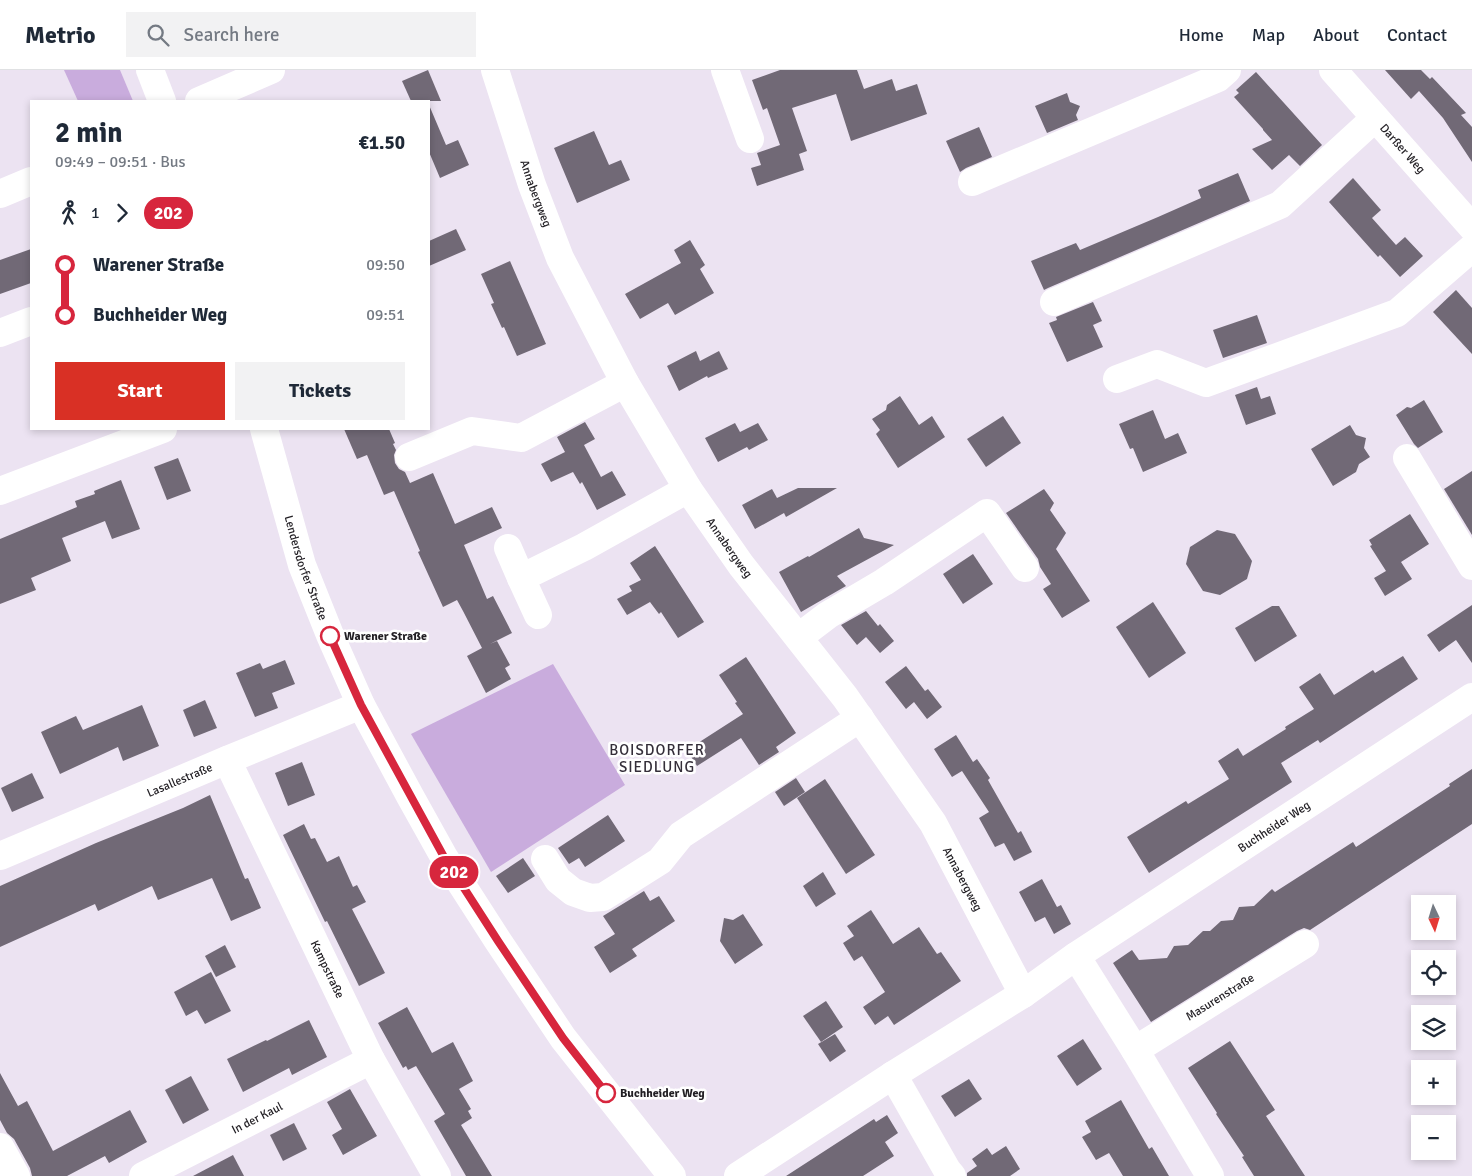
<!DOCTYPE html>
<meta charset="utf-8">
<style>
body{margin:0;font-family:Signika,sans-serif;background:#f2f2f3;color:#1f2937;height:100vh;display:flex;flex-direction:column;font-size:19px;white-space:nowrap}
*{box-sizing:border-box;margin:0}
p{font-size:16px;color:#747a83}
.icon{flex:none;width:28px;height:28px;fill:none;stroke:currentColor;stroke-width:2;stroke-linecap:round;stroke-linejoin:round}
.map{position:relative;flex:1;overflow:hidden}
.panel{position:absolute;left:30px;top:30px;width:400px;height:330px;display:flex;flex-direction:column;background:#fff;border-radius:0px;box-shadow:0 2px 8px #0003}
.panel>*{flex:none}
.badge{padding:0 10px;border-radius:16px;font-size:18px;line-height:32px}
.needle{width:32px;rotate:176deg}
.buttons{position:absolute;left:1411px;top:825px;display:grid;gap:10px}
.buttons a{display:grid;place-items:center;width:45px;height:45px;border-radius:0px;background:#fff;box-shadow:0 2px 8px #0003;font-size:25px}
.map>.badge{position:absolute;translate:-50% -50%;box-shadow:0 0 0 2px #fff}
.legs{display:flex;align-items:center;gap:8px;height:55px;padding:0 25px;font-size:16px}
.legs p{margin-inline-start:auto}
.head{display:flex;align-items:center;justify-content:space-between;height:85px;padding:0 25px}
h1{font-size:28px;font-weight:800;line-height:38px}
.cta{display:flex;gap:10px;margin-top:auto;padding:10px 25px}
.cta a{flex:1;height:58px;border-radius:0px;background:#d93025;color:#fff;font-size:20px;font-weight:800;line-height:58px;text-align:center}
.cta a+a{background:#f2f2f3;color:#1f2937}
ul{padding:0 25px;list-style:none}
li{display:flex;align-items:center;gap:18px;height:50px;font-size:19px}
li i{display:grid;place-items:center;width:8px;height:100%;margin:0 6px;background:currentColor}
li i::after{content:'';width:12px;height:12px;margin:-6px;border:4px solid;border-radius:50%;background:#fff}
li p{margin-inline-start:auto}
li:first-child i{background:linear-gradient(#0000 50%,currentColor 0)}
li:last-child i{background:linear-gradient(currentColor 50%,#0000 0)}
header{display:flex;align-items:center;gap:30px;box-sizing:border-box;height:70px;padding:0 25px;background:#fff;border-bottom:1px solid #e0e1e3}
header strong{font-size:24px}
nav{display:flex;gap:28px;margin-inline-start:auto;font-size:18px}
.search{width:350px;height:45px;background:#f2f2f3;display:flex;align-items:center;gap:12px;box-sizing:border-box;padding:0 18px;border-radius:0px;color:#747a83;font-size:19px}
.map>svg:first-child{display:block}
</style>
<header>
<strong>Metrio</strong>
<div class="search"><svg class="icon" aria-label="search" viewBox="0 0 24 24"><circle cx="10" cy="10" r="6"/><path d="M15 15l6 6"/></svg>Search here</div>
<nav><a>Home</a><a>Map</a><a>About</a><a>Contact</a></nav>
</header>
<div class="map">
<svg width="1472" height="1106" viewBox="0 0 1472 1106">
<rect width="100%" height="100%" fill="#ece3f2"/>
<g fill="#c9acdd">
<polygon points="64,0 120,0 133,31 78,31"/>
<polygon points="553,594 625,715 491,802 411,664"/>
</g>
<g fill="#716976">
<polygon points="428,0 441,31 411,31 402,11"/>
<polygon points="780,0 857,0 864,19 892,9 896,21 917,14 927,44 851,71 836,24 792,38 807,81 799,84 804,100 757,116 751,98 761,95 757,83 780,75 767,38 763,40 752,10"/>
<polygon points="1385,0 1421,0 1430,9 1432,7 1466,43 1461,45 1472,57 1472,92 1443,48 1419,21 1411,29"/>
<polygon points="1256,2 1322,75 1300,96 1289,85 1272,100 1252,79 1272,70 1263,60 1263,59 1234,27 1239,23 1236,20"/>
<polygon points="1067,23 1070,32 1080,36 1076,45 1078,50 1047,63 1035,36"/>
<polygon points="429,35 446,75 458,70 469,95 440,108 429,82"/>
<polygon points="979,57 992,87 966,98 960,102 946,71"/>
<polygon points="594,61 609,95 621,90 630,110 577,133 554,78"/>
<polygon points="1238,103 1250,131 1048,218 1044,220 1031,191 1076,173 1080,180 1158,147 1201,128 1198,120"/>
<polygon points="1353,108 1381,140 1372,148 1396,175 1405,167 1423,186 1400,207 1380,185 1378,187 1329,132"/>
<polygon points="456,159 466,180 429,196 429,171"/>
<polygon points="690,170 705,195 700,199 714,223 675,245 668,233 640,249 625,224 681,193 674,180"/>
<polygon points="31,179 31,213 0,224 0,190"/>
<polygon points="510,191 546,274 517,286 504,257 502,258 491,234 494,233 481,204"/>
<polygon points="1456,220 1472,238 1472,284 1433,242"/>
<polygon points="1093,232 1102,251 1093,255 1103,277 1067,292 1049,253 1057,250 1056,247"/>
<polygon points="1257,245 1267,273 1223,288 1213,260"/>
<polygon points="696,281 700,291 719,281 728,299 708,308 707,306 679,321 667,296"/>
<polygon points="1257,317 1261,329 1270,326 1276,344 1246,355 1235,325"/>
<polygon points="900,326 919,355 932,346 945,367 898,398 876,364 880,360 872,349 886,340 887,335"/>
<polygon points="1424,330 1443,362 1418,378 1414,374 1396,345 1407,337 1411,338"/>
<polygon points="1153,340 1165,369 1178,363 1187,383 1143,402 1133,378 1130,379 1119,354"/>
<polygon points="1003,346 1021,373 986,397 967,369"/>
<polygon points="585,352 595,369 584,375 601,407 612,401 626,425 597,440 582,412 580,414 573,402 551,412 541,394 565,382 557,367"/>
<polygon points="735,353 740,362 758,353 768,370 749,380 747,377 718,392 705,368"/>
<polygon points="1350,355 1356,365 1366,368 1364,378 1370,387 1359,394 1356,402 1333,416 1311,379"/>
<polygon points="344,359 389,359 395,373 393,374 396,380 394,385 395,393 399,399 405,402 410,413 433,403 455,454 492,437 502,458 464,475 487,529 493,526 512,563 490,574 497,571 510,595 505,598 511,609 486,623 467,586 482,578 463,541 457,530 443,537 418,482 420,481 394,421 384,425 367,385 357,389"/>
<polygon points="178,388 191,421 167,430 154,397"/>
<polygon points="1472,401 1472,465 1444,419"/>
<polygon points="121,410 140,459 112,469 105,451 62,468 71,491 31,508 36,520 0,534 0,469 77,437 75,431 95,424 94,421"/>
<polygon points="798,418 837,418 786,447 784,443 755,459 742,435 772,419 777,428"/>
<polygon points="1044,419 1054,433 1050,440 1066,463 1056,479 1090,531 1062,548 1043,519 1051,514 1040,497 1038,489 1006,443"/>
<polygon points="1410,444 1429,474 1401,492 1412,509 1385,526 1374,508 1386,501 1370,476 1372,475 1369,470"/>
<polygon points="859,458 864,468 894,475 837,506 846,516 801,542 779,502 808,486 809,487"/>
<polygon points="1217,460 1235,464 1252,491 1247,509 1220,525 1203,521 1186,494 1190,477"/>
<polygon points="655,476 704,552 678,568 661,542 659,544 650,532 627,545 617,529 632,521 629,516 641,510 630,493"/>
<polygon points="973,484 993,514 963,534 943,504"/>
<polygon points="1153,532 1186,583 1149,608 1116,557"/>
<polygon points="1472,535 1472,593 1456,570 1439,582 1427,565"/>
<polygon points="1272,536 1279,536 1297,566 1255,592 1235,558"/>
<polygon points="866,541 878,556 880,554 894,571 880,583 866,567 857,575 841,555"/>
<polygon points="1403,586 1418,609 1320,673 1318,670 1281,693 1292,712 1149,803 1127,767 1186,731 1188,734 1229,709 1218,691 1238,678 1243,686 1286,659 1285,657 1314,639 1299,617 1320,603 1334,625 1373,600 1375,603"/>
<polygon points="746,587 796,663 776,677 779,682 759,695 741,668 697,696 687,680 743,644 735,633 737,632 719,605"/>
<polygon points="285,590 295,614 272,623 278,638 255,647 236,603 260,593 263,599"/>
<polygon points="906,596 925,621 928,619 942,637 927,649 914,632 906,639 885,612"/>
<polygon points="205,630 217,658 194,667 183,640"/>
<polygon points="142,635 159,676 123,691 118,677 60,704 41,662 76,646 83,660"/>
<polygon points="956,665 973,692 977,689 990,708 988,710 1018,763 1021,761 1032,782 1014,791 1004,773 995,777 979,748 989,742 962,701 952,707 934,679"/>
<polygon points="302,692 315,725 288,736 275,703"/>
<polygon points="1472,699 1472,754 1310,860 1304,858 1297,861 1151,952 1113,893 1132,880 1139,890 1167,888 1174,876 1188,875 1203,861 1210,861 1221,851 1233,850 1239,837 1254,836 1272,819 1275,822 1353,772 1356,777 1450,716 1449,714"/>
<polygon points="32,703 44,728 12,742 1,718"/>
<polygon points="796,708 805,722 784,736 775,722"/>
<polygon points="825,709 875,785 846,804 797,728"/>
<polygon points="210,725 245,809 248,808 261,838 231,851 212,808 158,830 152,816 98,841 95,834 0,877 0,816 96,773 183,738"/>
<polygon points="608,745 625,771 585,797 579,788 569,794 558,778"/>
<polygon points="304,754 311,769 315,768 327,792 339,786 353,817 357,815 366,832 352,839 385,903 359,916 327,851 325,852 283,765"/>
<polygon points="523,788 535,806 508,823 496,806"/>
<polygon points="823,802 836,824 816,837 803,816"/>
<polygon points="1042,809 1057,837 1061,835 1071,854 1054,864 1045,847 1035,852 1019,822"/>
<polygon points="644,821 650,831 659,826 675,851 632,879 637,886 610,903 594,877 615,864 603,846"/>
<polygon points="871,840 893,874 919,857 937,884 941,882 961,911 894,955 888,946 875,955 863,937 885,922 862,886 854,891 843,873 854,866 847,856"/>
<polygon points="743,844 763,875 735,894 720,871 724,848 733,850"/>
<polygon points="225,875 236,897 216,907 205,886"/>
<polygon points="211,902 231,941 205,954 197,940 186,946 174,922"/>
<polygon points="826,931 843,957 821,972 803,946"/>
<polygon points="407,937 432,983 453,972 473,1011 459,1019 471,1039 468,1041 472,1048 461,1055 492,1106 466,1106 434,1051 445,1044 416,996 408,1000 406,996 403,998 378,953"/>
<polygon points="309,950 327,987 292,1005 289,998 243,1022 227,989 266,970 267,971"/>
<polygon points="835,964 846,981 830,992 818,974"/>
<polygon points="1083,969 1102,999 1077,1016 1057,986"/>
<polygon points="1230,971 1275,1040 1266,1046 1305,1106 1254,1106 1242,1087 1244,1086 1216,1044 1217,1043 1188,998"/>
<polygon points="0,1003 18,1036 27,1031 53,1081 130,1040 147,1072 109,1093 105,1086 67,1106 32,1106 30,1098 14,1069 7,1063 0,1050"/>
<polygon points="191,1006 209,1040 183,1054 165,1020"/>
<polygon points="969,1009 982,1029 955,1047 941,1026"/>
<polygon points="350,1019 377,1066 343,1085 332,1065 342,1059 327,1032"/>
<polygon points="1121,1030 1149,1079 1152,1077 1169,1106 1123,1106 1109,1083 1096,1090 1082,1067 1091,1062 1085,1051"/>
<polygon points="887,1045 898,1063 885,1072 894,1086 863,1106 786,1106 874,1049 876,1052"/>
<polygon points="294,1053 307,1079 283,1091 270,1065"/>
<polygon points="1006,1076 1020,1099 1010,1106 967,1106 967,1103 977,1096 972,1089 987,1078 992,1085"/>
<polygon points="233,1085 244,1106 193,1106"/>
</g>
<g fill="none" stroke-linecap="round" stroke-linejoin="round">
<g stroke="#fff" stroke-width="28">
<polyline points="150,0 162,31"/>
<path id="s1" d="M495,0l37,115 28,73 65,125 63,106 53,76 104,132 88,126 90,171"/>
<polyline points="725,0 750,69"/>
<path id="s2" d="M1333,0l139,157"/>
<polyline points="199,31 271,0"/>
<polyline points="972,112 1218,8 1227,0"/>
<polyline points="0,124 31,111"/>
<polyline points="1054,232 1280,135 1375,48"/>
<polyline points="0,263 31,251"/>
<polyline points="1117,309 1157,294 1206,313 1397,243 1472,178"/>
<path id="s3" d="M264,359l38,136 28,70 31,70 49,91 34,61 54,84 65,97 109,138"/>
<polyline points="409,387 472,361 521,368 625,313"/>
<polyline points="1407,388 1472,496"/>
<polyline points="0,421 163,359"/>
<polyline points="508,478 521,508"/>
<polyline points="538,545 521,508 584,477 688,419"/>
<polyline points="799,567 828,545 884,512 987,443 1025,498"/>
<path id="s4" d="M227,690l144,300 66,116"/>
<path id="s5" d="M0,786l227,-96 134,-55"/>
<polyline points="545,789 558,810 573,822 590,828 603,827 660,791 681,765 860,648"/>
<polyline points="1076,886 1135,980 1210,1106"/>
<path id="s6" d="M1135,980l170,-106"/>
<polyline points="893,1005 947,1100 952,1106"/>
<polyline points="0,1077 16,1106"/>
<path id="s7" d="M143,1106l228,-116"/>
<path id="s8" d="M738,1106l155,-101 130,-81 53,-38 396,-259"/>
</g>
</g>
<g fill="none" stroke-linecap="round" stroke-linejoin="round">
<g stroke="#fff" stroke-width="11">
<polyline id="line-1" points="330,566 361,635 444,787 498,871 563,968 606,1023"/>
</g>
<use href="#line-1" stroke="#d7263d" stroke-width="8"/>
</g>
<g fill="#fff" stroke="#d7263d" stroke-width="2.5">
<circle cx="330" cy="566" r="9"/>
<circle cx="606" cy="1023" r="9"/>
</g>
<g text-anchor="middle" stroke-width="5" stroke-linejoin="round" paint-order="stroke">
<g font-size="12" fill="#211e23" stroke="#fff">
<text dy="4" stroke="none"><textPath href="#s2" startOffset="105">Darßer Weg</textPath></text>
<text dy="4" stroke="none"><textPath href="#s1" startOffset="130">Annabergweg</textPath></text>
<text dy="4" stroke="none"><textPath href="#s1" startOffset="535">Annabergweg</textPath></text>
<text dy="4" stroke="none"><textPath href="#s3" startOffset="145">Lendersdorfer Straße</textPath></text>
<text dy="4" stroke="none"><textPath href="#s5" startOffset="195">Lasallestraße</textPath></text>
<text dy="4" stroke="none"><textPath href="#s8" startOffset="640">Buchheider Weg</textPath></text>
<text dy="4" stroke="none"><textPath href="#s1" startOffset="941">Annabergweg</textPath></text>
<text dy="4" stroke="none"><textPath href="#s4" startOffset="232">Kampstraße</textPath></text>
<text dy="4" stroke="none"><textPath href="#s6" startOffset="100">Masurenstraße</textPath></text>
<text dy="4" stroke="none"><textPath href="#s7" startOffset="128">In der Kaul</textPath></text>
</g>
<g font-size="12" font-weight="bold" fill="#211e23" stroke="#fff" text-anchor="start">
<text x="344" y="570">Warener Straße</text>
<text x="620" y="1027">Buchheider Weg</text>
</g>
<g font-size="15" letter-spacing="1" fill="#342e39" stroke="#fff">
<text x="657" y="685">BOISDORFER<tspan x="657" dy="17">SIEDLUNG</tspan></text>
</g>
</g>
</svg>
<div class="buttons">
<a><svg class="needle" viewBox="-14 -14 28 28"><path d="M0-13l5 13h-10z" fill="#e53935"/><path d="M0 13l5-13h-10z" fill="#747a83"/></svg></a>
<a><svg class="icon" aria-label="locate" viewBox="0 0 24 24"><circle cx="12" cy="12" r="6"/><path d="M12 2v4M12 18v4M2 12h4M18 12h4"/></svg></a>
<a><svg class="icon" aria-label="layers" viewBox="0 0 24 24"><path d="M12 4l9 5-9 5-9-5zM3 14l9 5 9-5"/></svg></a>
<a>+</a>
<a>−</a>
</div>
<b class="badge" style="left:454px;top:802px;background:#d7263d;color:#fff">202</b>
<section class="panel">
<div class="head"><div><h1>2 min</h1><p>09:49 – 09:51 · Bus</p></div><b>€1.50</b></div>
<div class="legs"><svg class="icon" aria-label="walk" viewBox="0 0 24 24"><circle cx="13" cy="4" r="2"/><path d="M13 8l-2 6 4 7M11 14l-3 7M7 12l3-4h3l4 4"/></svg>1<svg class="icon" aria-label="forward" viewBox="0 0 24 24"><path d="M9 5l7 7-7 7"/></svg><b class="badge" style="background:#d7263d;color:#fff">202</b></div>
<ul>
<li><i style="color:#d7263d"></i><b>Warener Straße</b><p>09:50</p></li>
<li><i style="color:#d7263d"></i><b>Buchheider Weg</b><p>09:51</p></li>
</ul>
<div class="cta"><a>Start</a><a>Tickets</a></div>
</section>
</div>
